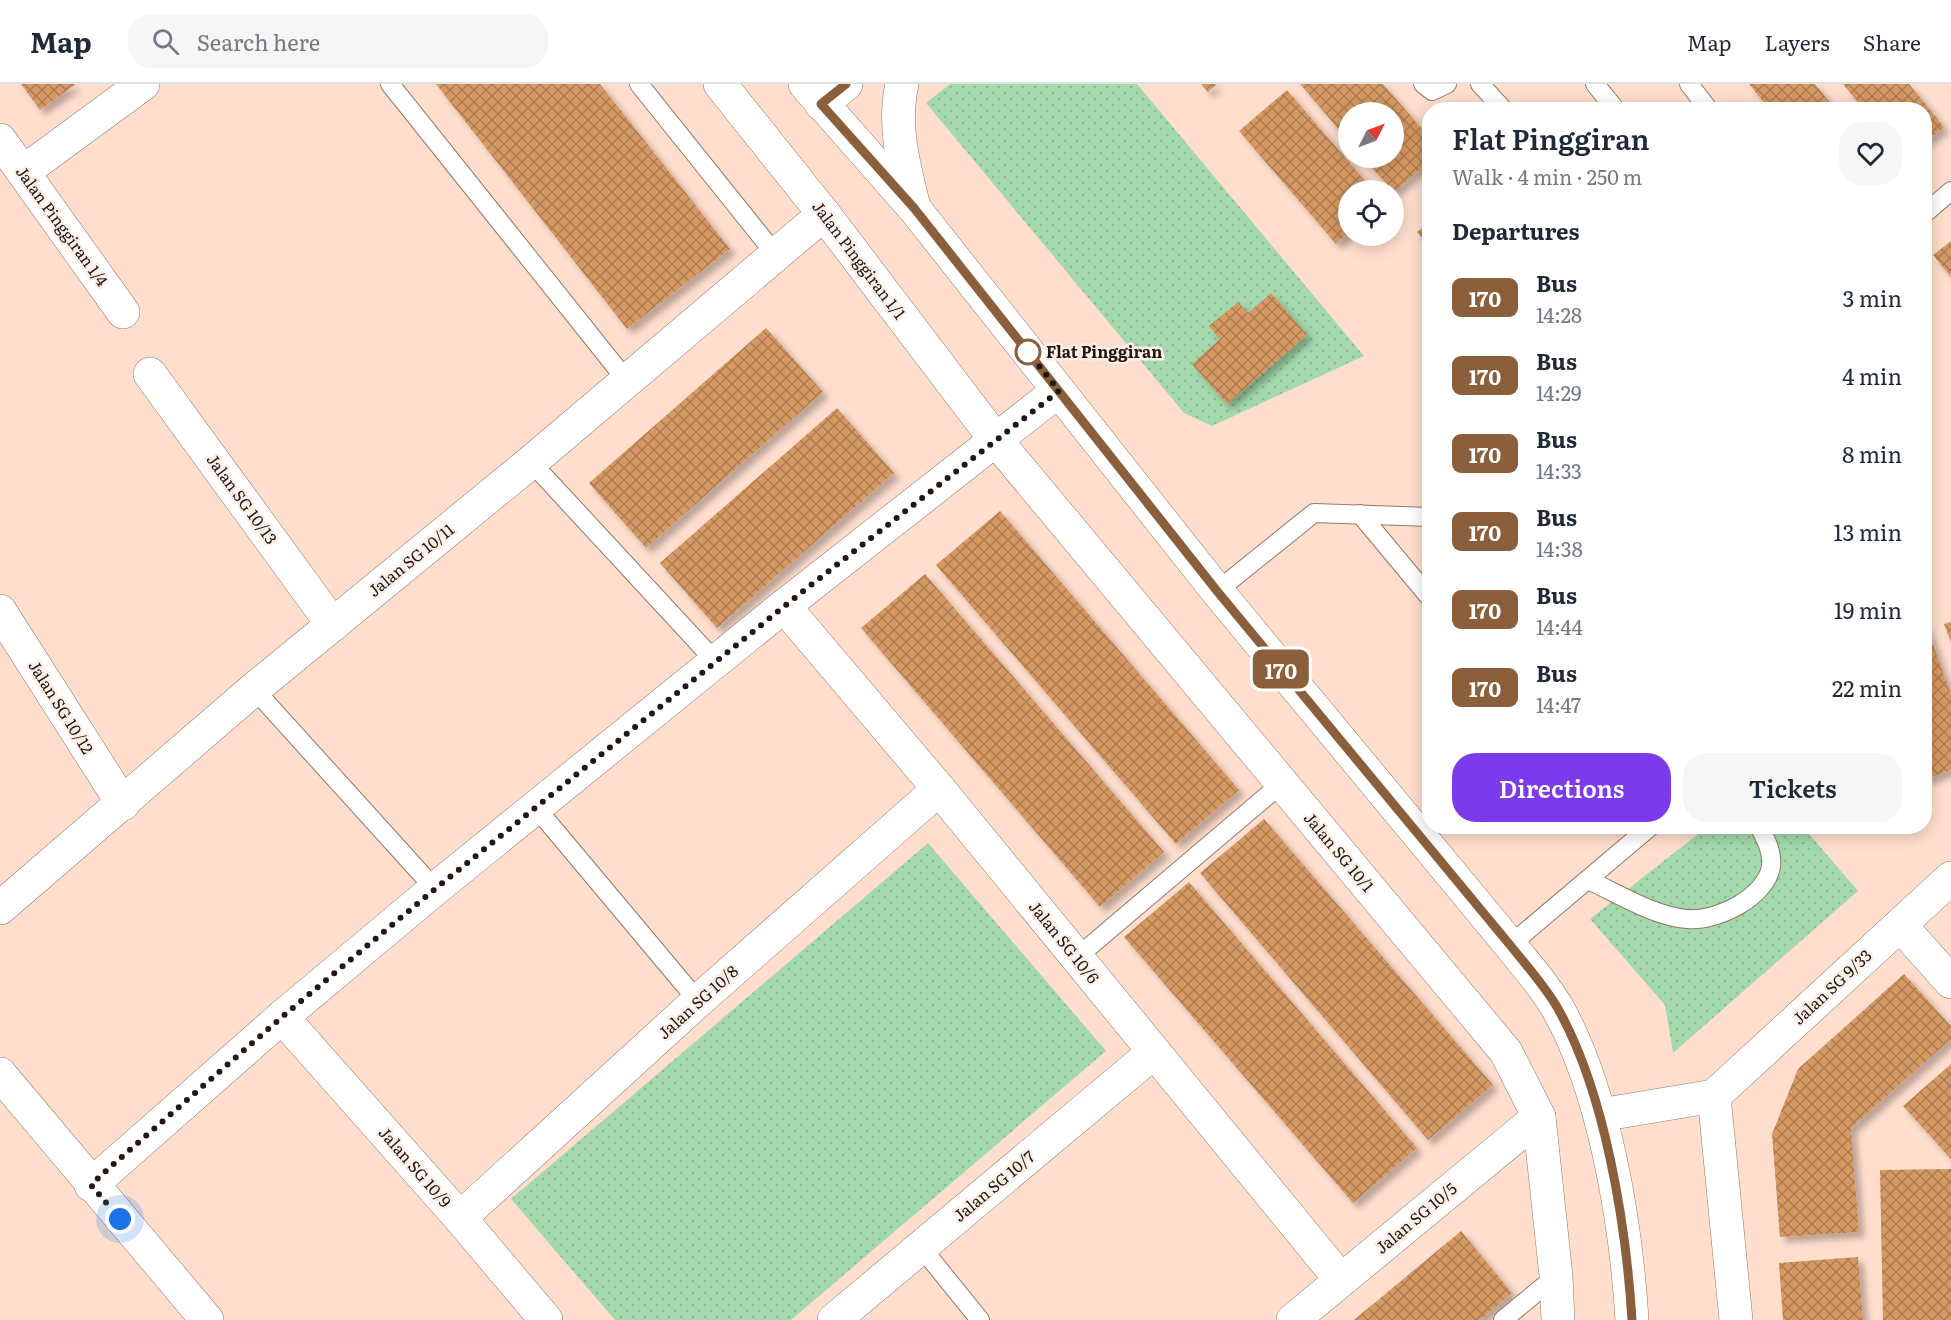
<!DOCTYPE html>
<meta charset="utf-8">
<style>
body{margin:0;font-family:Literata,serif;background:#f6f6f7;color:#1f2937;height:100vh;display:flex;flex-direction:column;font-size:22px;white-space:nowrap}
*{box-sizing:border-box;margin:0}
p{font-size:20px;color:#747a83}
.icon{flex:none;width:33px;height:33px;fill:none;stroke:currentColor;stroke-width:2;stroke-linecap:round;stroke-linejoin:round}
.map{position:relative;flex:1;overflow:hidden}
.details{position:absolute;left:1422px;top:18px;width:510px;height:732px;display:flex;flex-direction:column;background:#fff;border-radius:24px;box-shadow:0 3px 15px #0003}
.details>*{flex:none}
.badge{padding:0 12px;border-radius:9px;font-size:21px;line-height:39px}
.needle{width:39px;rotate:48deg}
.fabs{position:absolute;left:1338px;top:18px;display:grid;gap:12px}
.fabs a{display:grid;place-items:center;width:66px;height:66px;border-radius:50%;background:#fff;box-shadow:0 3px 15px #0003;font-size:30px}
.you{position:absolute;width:30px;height:30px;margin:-15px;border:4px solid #fff;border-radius:50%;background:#1a73e8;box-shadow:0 0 0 9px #1a73e833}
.map>.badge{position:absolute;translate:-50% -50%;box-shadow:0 0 0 3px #fff}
h2{padding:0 30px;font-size:22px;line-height:54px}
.round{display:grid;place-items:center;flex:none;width:63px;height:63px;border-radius:24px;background:#f6f6f7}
.head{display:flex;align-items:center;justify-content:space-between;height:102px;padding:0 30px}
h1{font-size:28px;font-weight:600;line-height:45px}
.primary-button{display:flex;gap:12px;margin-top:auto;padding:12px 30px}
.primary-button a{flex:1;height:69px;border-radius:24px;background:#7c3aed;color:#fff;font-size:24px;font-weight:600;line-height:69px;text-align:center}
.primary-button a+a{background:#f6f6f7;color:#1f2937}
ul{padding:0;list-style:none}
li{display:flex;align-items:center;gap:18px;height:78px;padding:0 30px}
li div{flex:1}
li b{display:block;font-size:22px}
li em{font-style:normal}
li .badge{min-width:66px;font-weight:700;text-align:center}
header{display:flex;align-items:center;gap:36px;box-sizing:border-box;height:84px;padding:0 30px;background:#fff;border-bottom:2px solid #e0e1e3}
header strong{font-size:28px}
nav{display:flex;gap:33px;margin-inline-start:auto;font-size:21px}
.search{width:420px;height:54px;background:#f6f6f7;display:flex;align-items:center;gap:15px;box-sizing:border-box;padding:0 21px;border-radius:24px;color:#747a83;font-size:22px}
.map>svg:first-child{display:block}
</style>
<header>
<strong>Map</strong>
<div class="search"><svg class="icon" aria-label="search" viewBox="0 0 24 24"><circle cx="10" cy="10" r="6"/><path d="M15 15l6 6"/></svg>Search here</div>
<nav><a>Map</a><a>Layers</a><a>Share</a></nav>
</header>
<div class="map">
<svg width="1951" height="1236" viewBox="0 0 1951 1236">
<defs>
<pattern id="green-dots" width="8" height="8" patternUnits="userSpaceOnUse" patternTransform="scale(1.5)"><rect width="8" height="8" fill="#a3d9ad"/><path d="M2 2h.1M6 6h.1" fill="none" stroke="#8cba94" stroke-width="1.8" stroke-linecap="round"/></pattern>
<pattern id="building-cross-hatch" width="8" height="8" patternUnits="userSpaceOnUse" patternTransform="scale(1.5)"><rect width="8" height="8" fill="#d69964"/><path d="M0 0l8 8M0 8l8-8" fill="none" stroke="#ad7c51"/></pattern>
<filter id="shadow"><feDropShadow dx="5.5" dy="5.5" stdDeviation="3" flood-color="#0004"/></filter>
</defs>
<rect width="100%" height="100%" fill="#ffdece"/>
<g fill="url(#green-dots)">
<polygon points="950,0 1137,0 1364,272 1212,342 1184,329 926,19"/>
<polygon points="1707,743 1803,743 1858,807 1673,969 1665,921 1590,835"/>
<polygon points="928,759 1106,967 791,1236 615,1236 511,1115"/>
</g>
<g fill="url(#building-cross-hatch)" filter="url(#shadow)">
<polygon points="21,0 76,0 40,26"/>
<polygon points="436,0 600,0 730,165 627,245"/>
<polygon points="1201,0 1217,0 1208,8"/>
<polygon points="1300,0 1383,0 1430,54 1430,77 1394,108 1363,74 1394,74 1394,28 1348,28 1348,56"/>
<polygon points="1749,0 1815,0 1836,26 1770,26"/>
<polygon points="1843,0 1909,0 1944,43 1924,59 1924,26 1864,26"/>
<polygon points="1287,6 1373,106 1348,106 1348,149 1336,160 1239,47"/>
<polygon points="1430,138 1430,163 1417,148"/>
<polygon points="1951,157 1951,193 1933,171"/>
<polygon points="1271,209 1307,251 1227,320 1192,280 1220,255 1209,242 1238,218 1248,229"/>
<polygon points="766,244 823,308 646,464 589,399"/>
<polygon points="837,324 894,389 717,544 660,479"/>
<polygon points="1000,427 1239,706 1176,760 936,481"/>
<polygon points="925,490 1164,768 1100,823 861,544"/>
<polygon points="1924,536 1951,610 1951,686 1924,696"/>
<polygon points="1951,538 1951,558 1944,540"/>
<polygon points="1264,735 1493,1001 1428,1056 1200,789"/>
<polygon points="1189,798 1417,1064 1353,1119 1124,853"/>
<polygon points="1904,890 1951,942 1951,955 1851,1044 1859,1148 1780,1153 1772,1050 1798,985"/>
<polygon points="1951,980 1951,1075 1903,1022"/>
<polygon points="1951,1085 1951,1236 1883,1236 1880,1086"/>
<polygon points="1461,1147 1512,1209 1480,1236 1354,1236"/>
<polygon points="1858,1173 1863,1236 1783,1236 1779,1179"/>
</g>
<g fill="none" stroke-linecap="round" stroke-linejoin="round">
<g stroke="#947769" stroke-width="20">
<g id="lane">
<polyline points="390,0 627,297"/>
<polyline points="639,0 776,171"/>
<polyline points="1423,0 1432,7 1447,0"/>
<polyline points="1480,0 1504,26"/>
<polyline points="1595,0 1616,26"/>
<polyline points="1689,0 1709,26"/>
<polyline points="1924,130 1951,107"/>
<polyline points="531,378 716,578"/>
<polyline points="1360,430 1430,514"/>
<polyline points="1217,507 1314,429 1430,433"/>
<polyline points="254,605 435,805"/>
<polyline points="537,725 698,917"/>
<path d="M1588,796c31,14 65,36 99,39 29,3 80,-22 84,-53 2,-14 -6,-28 -12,-40"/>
<polyline points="1510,861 1651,742"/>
<polyline points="1076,874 1281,700"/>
<polyline points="921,1163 980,1236"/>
<polyline points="1503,1236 1556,1192"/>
</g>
</g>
<g stroke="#947769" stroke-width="34">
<g id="street">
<polyline points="720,0 824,130 995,355 1506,968 1539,1033 1556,1192 1558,1236"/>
<polyline points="0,56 123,228"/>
<polyline points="23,88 143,0"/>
<polyline points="150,290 333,541"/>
<polyline points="784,522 939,705 1341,1196"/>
<polyline points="0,527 123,720"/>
<polyline points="0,824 254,605 531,378 824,130"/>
<polyline points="1900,841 1951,898"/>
<polyline points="282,933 460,1134 546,1236"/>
<polyline points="0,990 207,1236"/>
<polyline points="1714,1012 1736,1236"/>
<polyline points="91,1101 282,933 435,805 784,522 1058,307"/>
<polyline points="460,1134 698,917 939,705"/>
<polyline points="834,1236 1154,968"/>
<polyline points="1293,1236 1539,1033"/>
</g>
</g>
<g stroke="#947769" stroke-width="34">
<g id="secondary">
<path d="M805,0l109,124 303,383 293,354c16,20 34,40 47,62 48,85 69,216 75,313"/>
<path d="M902,0c-9,41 1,79 11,119"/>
<polyline points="821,20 846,0"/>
<polyline points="1600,1031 1714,1012 1951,794"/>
</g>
</g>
<use href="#lane" stroke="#fff" stroke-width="18"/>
<use href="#street" stroke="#fff" stroke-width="33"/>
<use href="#secondary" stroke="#fff" stroke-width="33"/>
</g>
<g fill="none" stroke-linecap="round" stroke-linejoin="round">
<g stroke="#fff" stroke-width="14">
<path id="line" d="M846,0l-25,20 93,104 303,383 293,354c16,20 34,40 47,62 48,84 69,217 75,313"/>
</g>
<use href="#line" stroke="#8b5e3c" stroke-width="9"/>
<polyline stroke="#221711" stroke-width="6" stroke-dasharray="0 10.8" points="120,1135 91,1101 108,1085 282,933 435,805 802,508 1059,307 1028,268"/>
</g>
<circle fill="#fff" stroke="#8b5e3c" stroke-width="3" cx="1028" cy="268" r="12"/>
<g text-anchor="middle" stroke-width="5" stroke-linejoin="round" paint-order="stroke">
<g font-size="16" fill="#221711" stroke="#fdf0e9">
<text transform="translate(62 142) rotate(54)" y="6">Jalan Pinggiran 1/4</text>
<text transform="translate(859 176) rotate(53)" y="6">Jalan Pinggiran 1/1</text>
<text transform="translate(242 415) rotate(54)" y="6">Jalan SG 10/13</text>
<text transform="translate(411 476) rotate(-39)" y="6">Jalan SG 10/11</text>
<text transform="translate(61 623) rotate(58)" y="6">Jalan SG 10/12</text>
<text transform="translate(1339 768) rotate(50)" y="6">Jalan SG 10/1</text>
<text transform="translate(1064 858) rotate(51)" y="6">Jalan SG 10/6</text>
<text transform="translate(1832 903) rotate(-43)" y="6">Jalan SG 9/33</text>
<text transform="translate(698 918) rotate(-42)" y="6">Jalan SG 10/8</text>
<text transform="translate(415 1083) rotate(49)" y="6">Jalan SG 10/9</text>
<text transform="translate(994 1102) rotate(-40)" y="6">Jalan SG 10/7</text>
<text transform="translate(1416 1134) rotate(-40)" y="6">Jalan SG 10/5</text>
</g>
<g font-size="16" font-weight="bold" fill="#221711" stroke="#fdf0e9" text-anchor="start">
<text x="1046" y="274">Flat Pinggiran</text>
</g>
</g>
</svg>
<div class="fabs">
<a><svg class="needle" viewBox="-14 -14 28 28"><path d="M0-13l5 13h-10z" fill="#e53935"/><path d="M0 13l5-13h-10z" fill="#747a83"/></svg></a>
<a><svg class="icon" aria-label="locate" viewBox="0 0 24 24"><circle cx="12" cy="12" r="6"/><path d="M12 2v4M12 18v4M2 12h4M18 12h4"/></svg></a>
</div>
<div class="you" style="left:120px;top:1135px"></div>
<b class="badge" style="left:1281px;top:585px;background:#8b5e3c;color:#fff">170</b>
<section class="details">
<div class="head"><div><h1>Flat Pinggiran</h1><p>Walk · 4 min · 250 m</p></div><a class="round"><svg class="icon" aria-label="heart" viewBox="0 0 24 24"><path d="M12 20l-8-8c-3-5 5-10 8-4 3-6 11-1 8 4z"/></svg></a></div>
<h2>Departures</h2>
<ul>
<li><span class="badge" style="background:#8b5e3c;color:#fff">170</span><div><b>Bus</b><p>14:28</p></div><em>3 min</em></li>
<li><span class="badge" style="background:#8b5e3c;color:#fff">170</span><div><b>Bus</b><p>14:29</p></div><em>4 min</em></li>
<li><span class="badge" style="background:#8b5e3c;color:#fff">170</span><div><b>Bus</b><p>14:33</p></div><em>8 min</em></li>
<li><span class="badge" style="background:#8b5e3c;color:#fff">170</span><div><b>Bus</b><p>14:38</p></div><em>13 min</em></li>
<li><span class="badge" style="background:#8b5e3c;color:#fff">170</span><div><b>Bus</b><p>14:44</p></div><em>19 min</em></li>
<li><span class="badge" style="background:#8b5e3c;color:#fff">170</span><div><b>Bus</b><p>14:47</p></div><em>22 min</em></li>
</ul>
<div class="primary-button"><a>Directions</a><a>Tickets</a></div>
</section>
</div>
